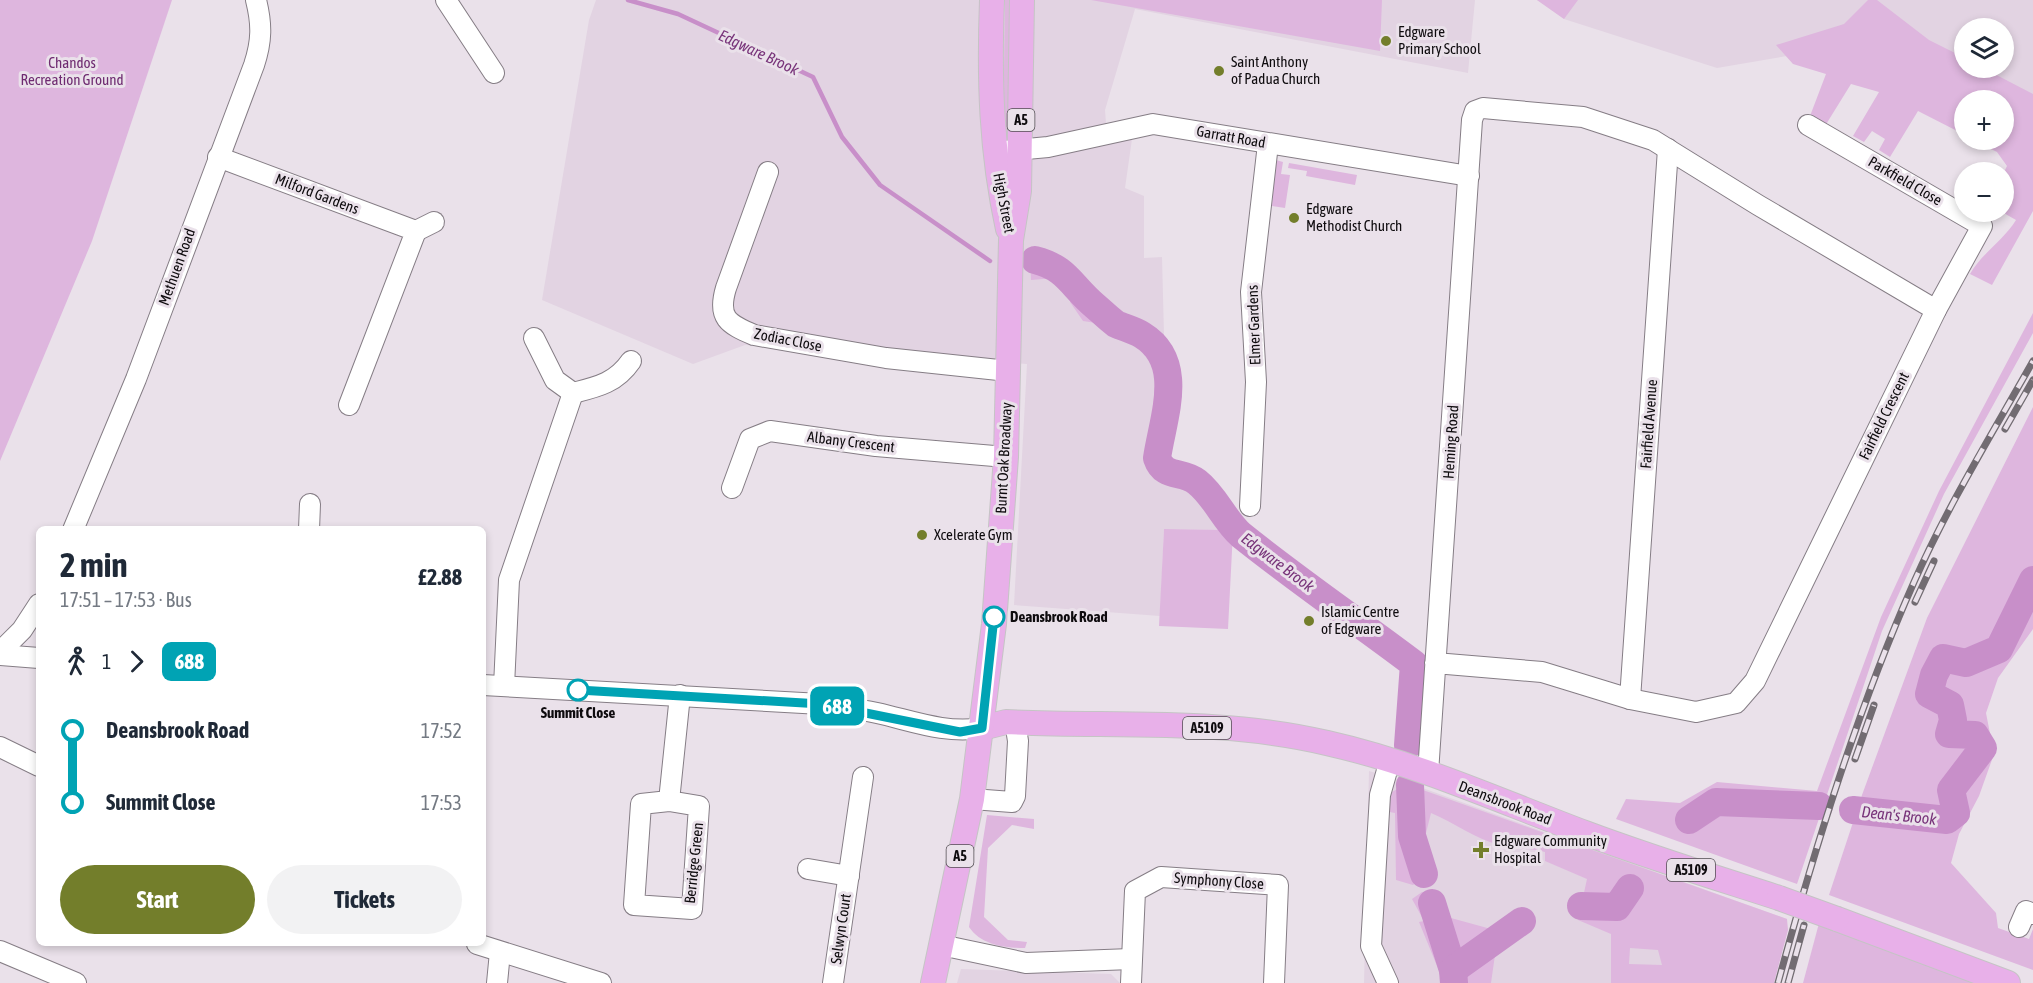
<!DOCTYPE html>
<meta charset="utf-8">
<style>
body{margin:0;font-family:"Asap Condensed",sans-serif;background:#f2f2f3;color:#1f2937;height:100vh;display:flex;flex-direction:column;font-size:22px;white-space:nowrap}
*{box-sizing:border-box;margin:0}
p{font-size:20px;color:#747a83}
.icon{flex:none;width:33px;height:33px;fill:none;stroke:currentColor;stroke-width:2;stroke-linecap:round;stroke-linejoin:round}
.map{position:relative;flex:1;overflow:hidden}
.drawer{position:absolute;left:36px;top:526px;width:450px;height:420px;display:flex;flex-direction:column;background:#fff;border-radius:9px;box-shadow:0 3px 9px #0003}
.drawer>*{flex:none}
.badge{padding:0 12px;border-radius:9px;font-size:21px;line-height:39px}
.fabs{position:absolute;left:1954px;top:18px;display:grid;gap:12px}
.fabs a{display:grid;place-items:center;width:60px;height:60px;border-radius:50%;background:#fff;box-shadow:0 3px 9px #0003;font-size:30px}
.map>.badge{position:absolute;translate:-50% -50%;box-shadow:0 0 0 3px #fff}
.legs{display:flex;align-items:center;gap:9px;height:66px;padding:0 24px;font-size:20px}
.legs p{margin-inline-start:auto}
.head{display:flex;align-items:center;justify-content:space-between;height:102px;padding:0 24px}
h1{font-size:33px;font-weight:700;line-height:45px}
.primary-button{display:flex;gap:12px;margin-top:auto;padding:12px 24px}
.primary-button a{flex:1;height:69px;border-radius:36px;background:#737e2b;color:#fff;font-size:24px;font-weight:700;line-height:69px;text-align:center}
.primary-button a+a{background:#f2f2f3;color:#1f2937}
ul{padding:0 24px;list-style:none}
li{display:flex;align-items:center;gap:21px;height:72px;font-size:22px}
li i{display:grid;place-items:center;width:9px;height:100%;margin:0 8px;background:currentColor}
li i::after{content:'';width:15px;height:15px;margin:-8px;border:4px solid;border-radius:50%;background:#fff}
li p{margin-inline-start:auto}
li:first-child i{background:linear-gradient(#0000 50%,currentColor 0)}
li:last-child i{background:linear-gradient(currentColor 50%,#0000 0)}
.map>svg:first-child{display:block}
</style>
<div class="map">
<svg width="2033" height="983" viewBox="0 0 2033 983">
<rect width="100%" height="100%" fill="#eae1ea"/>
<g fill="#e2d3e2" fill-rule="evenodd">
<polygon points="596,0 1475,0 1468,73 1135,9 1105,110 1107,137 1133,132 1125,188 1144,196 1144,258 1162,257 1164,335 1150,464 1159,475 1193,490 1232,530 1164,529 1160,616 1014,605 1027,364 745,345 693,364 542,300 589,20"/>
<path d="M1537,0h496v142l-29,-42 -124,-60 -163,28 -153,-49zM1965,28h39v40h-39z"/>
<polygon points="1369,771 1406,782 1787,919 1769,983 1364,983"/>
<polygon points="961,969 1111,974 1120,983 957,983"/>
</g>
<g fill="#deb6de" fill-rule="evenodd">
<polygon points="0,0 172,0 92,241 0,461"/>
<polygon points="1005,0 1014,0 1011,134 1003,133"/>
<polygon points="1091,0 1382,0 1380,51"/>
<polygon points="1537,0 1578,0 1564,19"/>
<path d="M1868,0h9l52,40 36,18v10h18l50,26v117l-41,74 -22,-11c12,-21 33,-33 46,-54l-14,-8 2,-40 3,-6 -10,-14 -24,-12h31v-40h-39v35l-47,-24 -28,46 -11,-7 6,-11 -13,-8 -8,11 -11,-6 26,-44 -28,-8 -26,42 -15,-10 16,-42 -33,-10 -17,-19 68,-21z"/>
<polygon points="1276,160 1283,162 1281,174 1290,175 1285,208 1272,206"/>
<polygon points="1289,163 1357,175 1355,185 1306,176 1307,171 1288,168"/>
<path d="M1030,251l18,5 66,55 27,15 30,33 -8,106 31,7 59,65 23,19 56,33 89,74v6l-66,-46 1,-5c-40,-29 -88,-52 -123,-87l-5,98 -69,-3 5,-97 68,1 -39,-40 -34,-15 -9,-11 6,-97 -19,-24 -21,-17 -33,-5 -13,-19 1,-12 -15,-12 -25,2z"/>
<polygon points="2033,313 2033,333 1944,494 1882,631 1797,884 1616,819 1626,799 1680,803 1717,782 1817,791 1881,617 1939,491"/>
<polygon points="2033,407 2033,629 1998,678 1986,713 1994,754 1979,796 1959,834 1951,863 1996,913 1998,928 2029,939 2033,929 2033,970 1829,895 1862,795 1927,618"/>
<path d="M1406,784l381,135 1,11 -14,53h-163v-49l-33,-14 9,-41 -42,-18v-9c-17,-5 -32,-3 -46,-7 -25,-7 -44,-22 -68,-32l-9,36 8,23 -17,13 -17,-5 -1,-67 -11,-2 8,-19zM1630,948l28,2 4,15 -33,-1z"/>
<path d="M987,815l47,4v10l-22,-4 -24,23 -4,69 24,23 19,2 -2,6c-20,0 -44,-3 -56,-21z"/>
<path d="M1422,892c17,4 23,10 29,26l40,11 35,-14 1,7 -12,14 -19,12 -5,35h-47l-25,-61 5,-1 -12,-22z"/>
<polygon points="1822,912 2008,983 1803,983"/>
</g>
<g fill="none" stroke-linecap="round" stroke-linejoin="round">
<polyline stroke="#c88fc9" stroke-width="4.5" points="628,0 678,14 813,77 842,137 880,185 990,261"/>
<g stroke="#c88fc9" stroke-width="28">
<path d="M1035,260c32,8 36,26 60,46 7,6 14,13 21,18 9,4 18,6 26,11 44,27 21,82 15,123 7,21 25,12 40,24 18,14 27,38 44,53 56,45 116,86 173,129l-6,81"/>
<polyline points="1410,785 1412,836 1424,874"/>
<polyline points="1853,810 1947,820 1956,813 1951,790 1983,748 1975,735 1949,734 1953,720 1950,705 1929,694 1934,675 1943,658 1966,663 1999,649 2033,580"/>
<polyline points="1689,820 1716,802 1819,806"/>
<polyline points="1432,903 1453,970 1454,983"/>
<polyline points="1581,906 1617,907 1630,888"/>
<polyline points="1453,970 1522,921"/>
</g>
<g stroke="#857d85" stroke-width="22">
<g id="minor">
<polyline points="446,0 494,73"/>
<polyline points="1808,125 1982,226 1936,310"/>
<polyline points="1005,151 1048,147 1153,124 1469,176"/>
<polyline points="218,157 416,231 349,405"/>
<path d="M768,172l-42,116c-9,30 2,36 28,47l132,23 122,13"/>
<polyline points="416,231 434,222"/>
<path d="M534,338l21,42 18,13c24,-6 43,-10 58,-32"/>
<polyline points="732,488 750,439 770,431 876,446 1006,457"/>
<polyline points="1250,506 1256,382 1251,292 1268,144"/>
<path d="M73,530l63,-151 118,-314c8,-24 8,-41 2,-65"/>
<polyline points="309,530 310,504"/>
<polyline points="0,652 22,630 39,604"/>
<polyline points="0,655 39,658"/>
<path d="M483,685l338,19c19,3 37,5 56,9 36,8 68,21 105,15"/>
<polyline points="504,686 509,580 573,393"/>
<polyline points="1630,699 1668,149"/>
<polyline points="0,747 39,766"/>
<polyline points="1428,773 1472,120 1475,111 1483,108 1583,117 1653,140 1758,205 1936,310 1755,681 1736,703 1696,712 1630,699 1542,672 1435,663"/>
<polyline points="972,799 1012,802 1015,796 1018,741 1015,722"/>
<polyline points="669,801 699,806 692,909 634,905 641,804 669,801 680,695"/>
<polyline points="808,869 849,876"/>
<polyline points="2019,927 2026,911 2033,914"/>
<polyline points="477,944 601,983"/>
<polyline points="941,945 1026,963 1131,959"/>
<polyline points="0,951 76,983"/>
<polyline points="497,983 500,952"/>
<polyline points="833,983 863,777"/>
<polyline points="1131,983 1135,891 1161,877 1278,885 1274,983"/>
<polyline points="1388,983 1371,946 1380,795 1390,760"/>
</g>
</g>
<g stroke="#c5c4c5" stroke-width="26">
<g id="major">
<path d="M992,0c-3,79 -1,151 16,229"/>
<path d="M982,728l24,-6c106,5 217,-4 321,21 89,20 173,58 258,90 64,24 129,44 194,65"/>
<polyline points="1837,919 2008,983"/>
<polyline points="933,983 972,799 994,624 1006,457 1011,240 1019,191 1022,0"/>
</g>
</g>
<use href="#minor" stroke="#fff" stroke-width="20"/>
<use href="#major" stroke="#e8b0e9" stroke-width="24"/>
<g stroke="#726c72" stroke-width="7">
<g id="rail">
<polyline points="2005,429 2033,380"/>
<polyline points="1915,602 1934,561"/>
<polyline points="1855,759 1874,705"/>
<path d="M1778,983c37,-136 79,-272 136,-401 34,-77 78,-148 119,-221"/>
<polyline points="1788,983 1804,925"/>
</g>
</g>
<use href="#rail" stroke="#eae1ea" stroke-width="4.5" stroke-dasharray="14" stroke-linecap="butt"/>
<g stroke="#c5c4c5" stroke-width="26" stroke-linecap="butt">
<polyline id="major-bridge" points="1779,898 1837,919"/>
</g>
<use href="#major-bridge" stroke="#e8b0e9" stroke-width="24"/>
</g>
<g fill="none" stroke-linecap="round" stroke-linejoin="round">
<g stroke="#fff" stroke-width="14">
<polyline id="line-1" points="578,690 821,704 960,732 982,728 994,617"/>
</g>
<use href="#line-1" stroke="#00a3b4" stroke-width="9"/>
</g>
<g fill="#737e2b" stroke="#eae1ea" stroke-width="2">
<circle cx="1386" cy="41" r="6"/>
<circle cx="1219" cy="71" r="6"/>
<circle cx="1294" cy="218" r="6"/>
<circle cx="922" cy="535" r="6"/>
<circle cx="1309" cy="621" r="6"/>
<path d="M1478 841h6v6h6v6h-6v6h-6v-6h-6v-6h6z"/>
</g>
<g fill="#fff" stroke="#00a3b4" stroke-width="3">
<circle cx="994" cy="617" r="10"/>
<circle cx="578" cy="690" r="10"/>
</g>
<g text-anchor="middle" stroke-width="6" stroke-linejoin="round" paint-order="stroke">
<g fill="#eae1ea" stroke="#504b50" stroke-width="1.5">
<rect x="1007.5" y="109" width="27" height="22" rx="4.5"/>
<rect x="1183" y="717" width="48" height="22" rx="4.5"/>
<rect x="946.5" y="845" width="27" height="22" rx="4.5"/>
<rect x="1667" y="859" width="48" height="22" rx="4.5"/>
</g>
<g font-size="14" font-weight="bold" fill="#0e0b0e">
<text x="1021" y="125">A5</text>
<text x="1207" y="733">A5109</text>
<text x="960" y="861">A5</text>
<text x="1691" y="875">A5109</text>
</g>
<g font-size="15" fill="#0e0b0e" stroke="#eae1ea" text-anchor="start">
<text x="1398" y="37">Edgware<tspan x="1398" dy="17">Primary School</tspan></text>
<text x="1231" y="67">Saint Anthony<tspan x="1231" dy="17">of Padua Church</tspan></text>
<text x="1306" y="214">Edgware<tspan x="1306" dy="17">Methodist Church</tspan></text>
<text x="934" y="540">Xcelerate Gym</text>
<text x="1321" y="617">Islamic Centre<tspan x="1321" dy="17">of Edgware</tspan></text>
<text x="1494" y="846">Edgware Community<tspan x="1494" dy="17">Hospital</tspan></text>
</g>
<g font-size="15" fill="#6f2b71" stroke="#eae1ea">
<text x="72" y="68">Chandos<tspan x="72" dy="17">Recreation Ground</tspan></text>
</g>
<g font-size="15" fill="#0e0b0e" stroke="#eae1ea">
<text transform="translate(1231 137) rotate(10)" y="5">Garratt Road</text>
<text transform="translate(1905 181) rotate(30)" y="5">Parkfield Close</text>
<text transform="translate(317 194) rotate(21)" y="5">Milford Gardens</text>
<text transform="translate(1004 203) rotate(79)" y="5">High Street</text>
<text transform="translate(177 267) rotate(-70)" y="5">Methuen Road</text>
<text transform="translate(1254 325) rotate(-92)" y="5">Elmer Gardens</text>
<text transform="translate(788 340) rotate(11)" y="5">Zodiac Close</text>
<text transform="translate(1884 416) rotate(-64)" y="5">Fairfield Crescent</text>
<text transform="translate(1649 424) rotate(-86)" y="5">Fairfield Avenue</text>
<text transform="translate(851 442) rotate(7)" y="5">Albany Crescent</text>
<text transform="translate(1451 442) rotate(-86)" y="5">Heming Road</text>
<text transform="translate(1004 458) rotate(-87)" y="5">Burnt Oak Broadway</text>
<text transform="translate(1505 803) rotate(21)" y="5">Deansbrook Road</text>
<text transform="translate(694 863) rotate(-84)" y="5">Berridge Green</text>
<text transform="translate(1219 881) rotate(4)" y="5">Symphony Close</text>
<text transform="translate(841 929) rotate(-82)" y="5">Selwyn Court</text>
</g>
<g font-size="15" font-weight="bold" fill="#0e0b0e" stroke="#eae1ea" text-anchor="start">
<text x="1010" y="622">Deansbrook Road</text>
<text x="578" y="718" text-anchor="middle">Summit Close</text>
</g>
<g font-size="16" font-style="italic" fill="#78347a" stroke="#eae1ea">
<text transform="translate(759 52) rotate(25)" y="6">Edgware Brook</text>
<text transform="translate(1278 562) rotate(37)" y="6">Edgware Brook</text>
<text transform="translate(1899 815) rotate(6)" y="6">Dean's Brook</text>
</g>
</g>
</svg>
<div class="fabs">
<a><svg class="icon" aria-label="layers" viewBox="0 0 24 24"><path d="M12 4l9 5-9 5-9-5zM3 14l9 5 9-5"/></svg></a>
<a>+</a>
<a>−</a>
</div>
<b class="badge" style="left:837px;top:706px;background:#00a3b4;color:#fff">688</b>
<section class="drawer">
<div class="head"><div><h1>2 min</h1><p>17:51 – 17:53 · Bus</p></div><b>£2.88</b></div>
<div class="legs"><svg class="icon" aria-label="walk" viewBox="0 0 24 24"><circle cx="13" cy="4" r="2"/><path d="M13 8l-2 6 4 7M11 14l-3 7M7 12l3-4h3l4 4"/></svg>1<svg class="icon" aria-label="forward" viewBox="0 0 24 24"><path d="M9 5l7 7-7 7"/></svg><b class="badge" style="background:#00a3b4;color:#fff">688</b></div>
<ul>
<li><i style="color:#00a3b4"></i><b>Deansbrook Road</b><p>17:52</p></li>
<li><i style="color:#00a3b4"></i><b>Summit Close</b><p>17:53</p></li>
</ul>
<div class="primary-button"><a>Start</a><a>Tickets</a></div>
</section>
</div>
